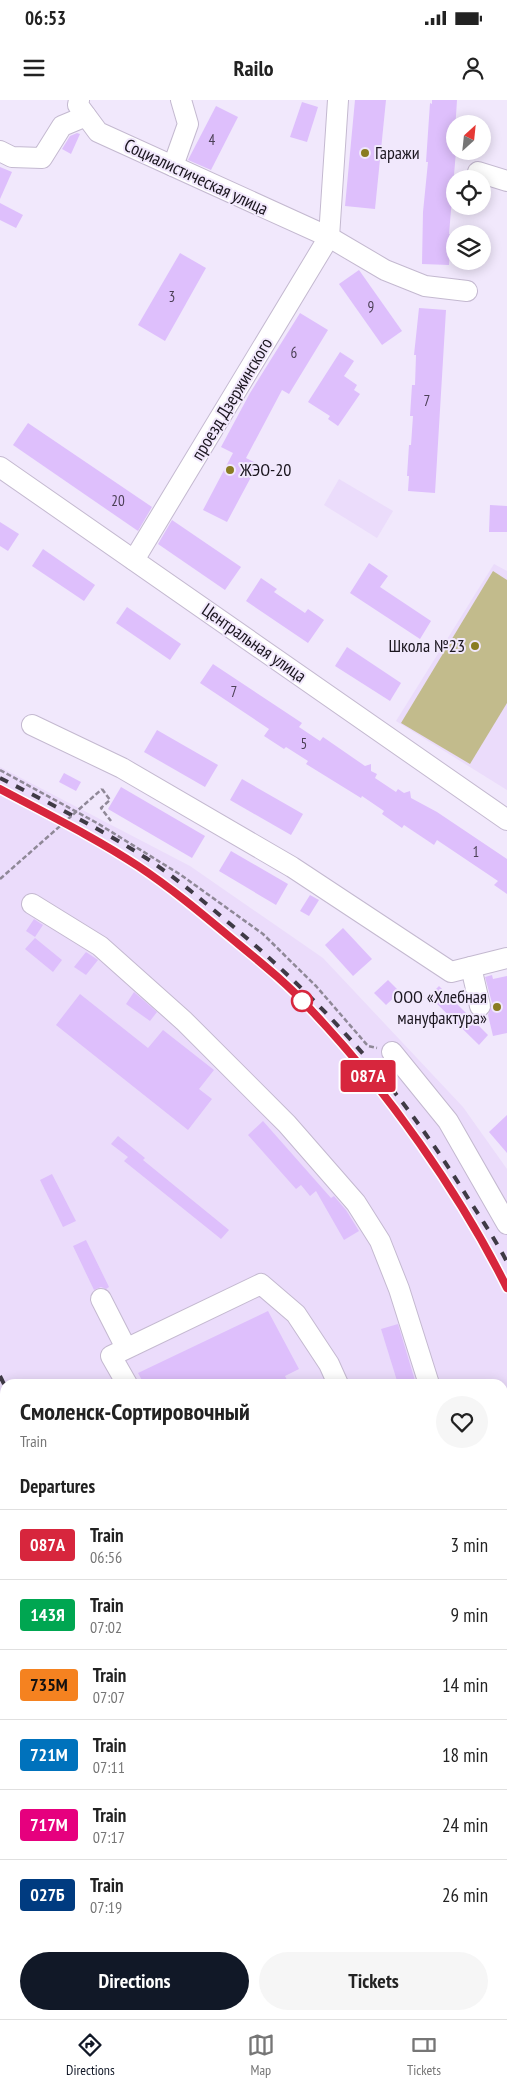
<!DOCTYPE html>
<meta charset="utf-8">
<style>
body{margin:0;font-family:"PT Sans Narrow",sans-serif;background:#f6f6f6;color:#222;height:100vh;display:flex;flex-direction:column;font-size:19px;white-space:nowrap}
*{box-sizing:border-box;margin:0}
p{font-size:16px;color:#767676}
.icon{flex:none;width:28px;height:28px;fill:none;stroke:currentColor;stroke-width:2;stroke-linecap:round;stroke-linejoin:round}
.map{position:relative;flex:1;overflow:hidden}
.sheet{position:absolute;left:0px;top:1279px;width:508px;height:641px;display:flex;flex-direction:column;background:#fff;border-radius:15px 15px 0 0;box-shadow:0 2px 12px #0003}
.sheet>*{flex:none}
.badge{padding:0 10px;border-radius:4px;font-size:18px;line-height:32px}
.needle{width:32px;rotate:27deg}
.buttons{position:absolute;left:446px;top:15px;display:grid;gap:10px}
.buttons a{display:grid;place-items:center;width:45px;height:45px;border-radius:50%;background:#fff;box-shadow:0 2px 12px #0003;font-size:25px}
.map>.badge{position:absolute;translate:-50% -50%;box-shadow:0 0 0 2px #fff}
h2{padding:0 20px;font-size:19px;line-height:45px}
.round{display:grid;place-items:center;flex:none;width:52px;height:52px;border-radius:26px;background:#f6f6f6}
.summary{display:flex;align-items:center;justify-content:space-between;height:85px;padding:0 20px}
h1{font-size:24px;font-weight:700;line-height:38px}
.primary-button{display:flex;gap:10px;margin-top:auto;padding:10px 20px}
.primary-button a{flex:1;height:58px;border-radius:30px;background:#111827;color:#fff;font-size:20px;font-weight:700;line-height:58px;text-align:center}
.primary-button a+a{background:#f6f6f6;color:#222}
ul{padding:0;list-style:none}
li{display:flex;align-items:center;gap:15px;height:70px;padding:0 20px;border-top:1px solid #e0e0e0}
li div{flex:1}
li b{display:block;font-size:19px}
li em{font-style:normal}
li .badge{min-width:55px;font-weight:700;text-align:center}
.status{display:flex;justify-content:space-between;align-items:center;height:35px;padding:0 25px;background:#fff;direction:ltr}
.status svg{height:14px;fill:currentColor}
header{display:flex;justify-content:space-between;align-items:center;height:65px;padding:0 20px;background:#fff;font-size:22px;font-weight:700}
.tab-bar{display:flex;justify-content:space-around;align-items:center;height:70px;border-top:1px solid #e0e0e0;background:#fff;font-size:14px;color:#767676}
.tab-bar a{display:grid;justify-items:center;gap:2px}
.tab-bar .selected{color:#111827}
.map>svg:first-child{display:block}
</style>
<div class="status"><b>06:53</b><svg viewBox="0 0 49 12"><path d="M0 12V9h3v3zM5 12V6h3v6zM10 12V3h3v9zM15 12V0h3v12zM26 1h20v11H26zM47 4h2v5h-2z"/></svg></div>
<header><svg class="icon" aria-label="menu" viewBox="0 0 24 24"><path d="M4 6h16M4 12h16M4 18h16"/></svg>Railo<svg class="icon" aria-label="person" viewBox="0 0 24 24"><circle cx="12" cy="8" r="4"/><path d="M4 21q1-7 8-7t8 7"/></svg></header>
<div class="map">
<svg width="507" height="1919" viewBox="0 0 507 1919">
<rect width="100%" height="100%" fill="#f1e8fc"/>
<g fill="#ebdcfb">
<polygon points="339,379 393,411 377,438 324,405"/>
<polygon points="494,464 507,471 507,690 396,621"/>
<polygon points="0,667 190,766 323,858 463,1007 507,1069 507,1919 275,1919 273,1915 502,1915 502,1284 5,1284 5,1409 0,1400"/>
</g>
<g fill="#c2bb8c">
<polygon points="493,471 507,480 507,603 470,664 401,623"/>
<polygon points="5,1524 5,1591 0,1583 0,1527"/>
</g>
<polygon fill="#cfc47f" points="0,1899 5,1908 5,1915 9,1915 11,1919 0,1919"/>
<g fill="#debffc">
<polygon points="355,0 386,0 375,109 345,106"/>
<polygon points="432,0 457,0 454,47 456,51 449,134 451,135 449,165 422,164 423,112 428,62 426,62 430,3 432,4"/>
<polygon points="302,2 318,7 307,42 290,37"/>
<polygon points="216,6 238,17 211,70 188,60"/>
<polygon points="77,33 80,34 71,54 62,49 70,36"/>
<polygon points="0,67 12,72 0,99"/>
<polygon points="0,103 23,115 16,128 0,120"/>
<polygon points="180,153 206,168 165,241 138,225"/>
<polygon points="359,170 402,231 382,245 339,184"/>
<polygon points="419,208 446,210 435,393 408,391 409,376 407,376 409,345 411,345 413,316 410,316 412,285 415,285 416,255 414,255"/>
<polygon points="300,213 328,230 289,294 282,290 246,358 258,364 227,422 203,410 233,353 221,347 250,293"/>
<polygon points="340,252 354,261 344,276 357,285 354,290 360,294 338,326 328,319 330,316 308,302"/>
<polygon points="28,323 152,407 138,431 13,345"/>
<polygon points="490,405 507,406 507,432 489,432"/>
<polygon points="172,420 241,467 225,490 158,444"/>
<polygon points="0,422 19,434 8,451 0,446"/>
<polygon points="43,449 95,485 84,501 32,466"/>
<polygon points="369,463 388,476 380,487 431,521 420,539 350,493"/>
<polygon points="261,478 277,489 274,492 305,513 308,509 324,520 308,543 246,501"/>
<polygon points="127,507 181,544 170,560 116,523"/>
<polygon points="347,547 401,583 390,601 335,566"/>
<polygon points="213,564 302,623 299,627 320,641 323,637 365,666 371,664 371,671 377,674 375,678 396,692 398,689 404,693 410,691 411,698 437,712 507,759 507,794 494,785 498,781 437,740 434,745 404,725 402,728 382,714 384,711 362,696 361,698 306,664 308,661 286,647 284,649 264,636 269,629 200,583"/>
<polygon points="157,630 218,665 205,687 144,652"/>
<polygon points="64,673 81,682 76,691 59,682"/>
<polygon points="242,679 303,714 291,735 230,700"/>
<polygon points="121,687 205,736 192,758 108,709"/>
<polygon points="231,751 288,784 276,805 219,771"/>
<polygon points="310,795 319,800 309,816 300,811"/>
<polygon points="34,819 43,825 35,837 26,831"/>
<polygon points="343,828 372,859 353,876 325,845"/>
<polygon points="35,838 62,860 53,872 25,849"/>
<polygon points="86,852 98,860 86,875 74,867"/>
<polygon points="492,875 493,879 507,876 507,933 493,936 488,915 492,903 485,877"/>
<polygon points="388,880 400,892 386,905 374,893"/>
<polygon points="439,886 488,935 479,945 429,896"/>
<polygon points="134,892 157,912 150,921 126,904"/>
<polygon points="80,894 148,948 163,930 214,970 199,989 212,999 188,1030 56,925"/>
<polygon points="507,1015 507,1053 489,1032"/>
<polygon points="263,1021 331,1098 334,1096 346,1110 359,1131 344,1140 316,1091 310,1096 301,1085 296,1089 248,1035"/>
<polygon points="118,1036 145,1058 143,1060 229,1130 221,1139 124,1061 128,1057 111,1044"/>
<polygon points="52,1074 76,1121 63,1127 40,1080"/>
<polygon points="86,1140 109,1187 106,1189 101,1187 94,1190 73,1146"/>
<polygon points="268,1211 299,1269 285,1276 289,1284 144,1284 138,1273"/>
<polygon points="398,1224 416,1284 398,1284 381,1229"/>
</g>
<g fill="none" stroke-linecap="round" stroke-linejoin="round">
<g stroke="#c4b9d0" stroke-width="22">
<g id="minor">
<polyline points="79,0 78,5 98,32 329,137 385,170 425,186 467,191"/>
<polyline points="0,51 12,57 42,58 62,26 86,16"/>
<polyline points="173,66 188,24 181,0"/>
<polyline points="478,72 507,81"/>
<polyline points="0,367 507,720"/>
<polyline points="134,460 329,137 338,0"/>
<polyline points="32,625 122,668 292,767 451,872 507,858"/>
<polyline points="32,804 100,846 184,921 287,1024 356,1103 380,1141 399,1189 429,1284"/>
<polyline points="471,867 480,906"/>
<polyline points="392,952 448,1021 507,1124"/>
<polyline points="101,1199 126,1248"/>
<polyline points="127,1284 111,1256 261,1184 296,1214 329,1264 338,1284"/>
<polyline points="502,1475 507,1482"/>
<polyline points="0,1692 5,1698"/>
<polyline points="182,1915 185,1919"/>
</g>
</g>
<g stroke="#8f8897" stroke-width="2.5" stroke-dasharray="5 2.5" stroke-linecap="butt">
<polyline points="0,670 97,723 181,775 263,834 316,886 368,946 377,948"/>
<polyline points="102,689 110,700 101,708 111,721"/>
</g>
<use href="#minor" stroke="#fff" stroke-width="20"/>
<g stroke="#3f3a45" stroke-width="4" stroke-dasharray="9 9" stroke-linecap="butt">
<path d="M0,678c49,25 99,50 146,80 29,19 56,42 83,65 97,81 170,164 237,272 14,22 29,44 41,67"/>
<path d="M0,689c47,25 94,48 138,77 33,22 62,47 93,72 28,23 57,46 81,73 73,77 148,182 195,276"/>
<polyline points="0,1276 5,1286"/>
<polyline points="0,1421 5,1427"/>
<polyline points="296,1915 298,1919"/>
<polyline points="309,1915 311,1919"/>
</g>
<polyline stroke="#8f8897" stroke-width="2.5" stroke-dasharray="5 2.5" stroke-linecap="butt" points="0,779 102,689"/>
</g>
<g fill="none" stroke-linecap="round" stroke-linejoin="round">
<g stroke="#fff" stroke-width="11">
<path id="line" d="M0,689c47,25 94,48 138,77 33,22 63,47 93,72 28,23 57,46 81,73 73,77 148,182 195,277"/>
</g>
<use href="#line" stroke="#d7263d" stroke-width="8"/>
</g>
<g fill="#897c21" stroke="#f1e8fc" stroke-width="2">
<circle cx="365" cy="53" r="5"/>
<circle cx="230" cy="370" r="5"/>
<circle cx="475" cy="546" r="5"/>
<circle cx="497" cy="907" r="5"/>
</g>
<circle fill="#fff" stroke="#d7263d" stroke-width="2.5" cx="302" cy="901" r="10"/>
<g text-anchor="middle" stroke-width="4" stroke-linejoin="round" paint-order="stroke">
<g font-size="15" fill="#4c4056">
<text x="212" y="45">4</text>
<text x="172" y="202">3</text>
<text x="371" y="212">9</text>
<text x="294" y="258">6</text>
<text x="427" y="306">7</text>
<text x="118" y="406">20</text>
<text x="234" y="597">7</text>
<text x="304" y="649">5</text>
<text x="476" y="757">1</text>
</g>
<g font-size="18" fill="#1b161f" stroke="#f1e8fc" text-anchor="start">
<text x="375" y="59">Гаражи</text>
<text x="240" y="376">ЖЭО-20</text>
<text x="465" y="552" text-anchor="end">Школа №23</text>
<text x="487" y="903" text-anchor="end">ООО «Хлебная<tspan x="487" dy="21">мануфактура»</tspan></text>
</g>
<g font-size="18" fill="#1b161f" stroke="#f1e8fc">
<text transform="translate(196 77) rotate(25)" y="6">Социалистическая улица</text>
<text transform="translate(232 299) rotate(-59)" y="6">проезд Дзержинского</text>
<text transform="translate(254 543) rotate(35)" y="6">Центральная улица</text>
</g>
</g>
</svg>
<div class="buttons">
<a><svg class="needle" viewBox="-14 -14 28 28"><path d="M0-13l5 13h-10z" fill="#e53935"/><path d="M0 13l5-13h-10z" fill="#767676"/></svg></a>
<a><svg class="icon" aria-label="locate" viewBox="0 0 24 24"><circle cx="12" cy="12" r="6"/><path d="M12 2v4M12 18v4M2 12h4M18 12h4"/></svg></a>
<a><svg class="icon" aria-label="layers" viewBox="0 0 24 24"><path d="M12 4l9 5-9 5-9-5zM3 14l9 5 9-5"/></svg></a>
</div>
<b class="badge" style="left:368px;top:976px;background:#d7263d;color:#fff">087А</b>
<section class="sheet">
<div class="summary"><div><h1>Смоленск-Сортировочный</h1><p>Train</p></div><a class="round"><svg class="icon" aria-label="heart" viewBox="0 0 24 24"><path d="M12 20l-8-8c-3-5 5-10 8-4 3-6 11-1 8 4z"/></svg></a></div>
<h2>Departures</h2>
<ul>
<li><span class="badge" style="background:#d7263d;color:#fff">087А</span><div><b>Train</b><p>06:56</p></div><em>3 min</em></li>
<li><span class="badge" style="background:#00a651;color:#fff">143Я</span><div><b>Train</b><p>07:02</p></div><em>9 min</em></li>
<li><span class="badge" style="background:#f58220;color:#111">735М</span><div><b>Train</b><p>07:07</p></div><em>14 min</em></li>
<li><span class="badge" style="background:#0072bc;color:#fff">721М</span><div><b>Train</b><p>07:11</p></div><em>18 min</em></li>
<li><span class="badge" style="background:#e6007e;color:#fff">717М</span><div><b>Train</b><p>07:17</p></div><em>24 min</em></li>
<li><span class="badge" style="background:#003b80;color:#fff">027Б</span><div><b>Train</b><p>07:19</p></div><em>26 min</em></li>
</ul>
<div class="primary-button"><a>Directions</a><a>Tickets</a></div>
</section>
</div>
<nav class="tab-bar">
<a class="selected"><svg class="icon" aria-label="directions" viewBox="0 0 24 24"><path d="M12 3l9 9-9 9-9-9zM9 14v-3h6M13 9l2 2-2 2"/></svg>Directions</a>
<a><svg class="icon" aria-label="map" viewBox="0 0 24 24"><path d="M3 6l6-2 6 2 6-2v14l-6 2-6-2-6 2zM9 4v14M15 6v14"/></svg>Map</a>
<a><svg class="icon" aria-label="tickets" viewBox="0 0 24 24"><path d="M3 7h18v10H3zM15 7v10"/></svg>Tickets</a>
</nav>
